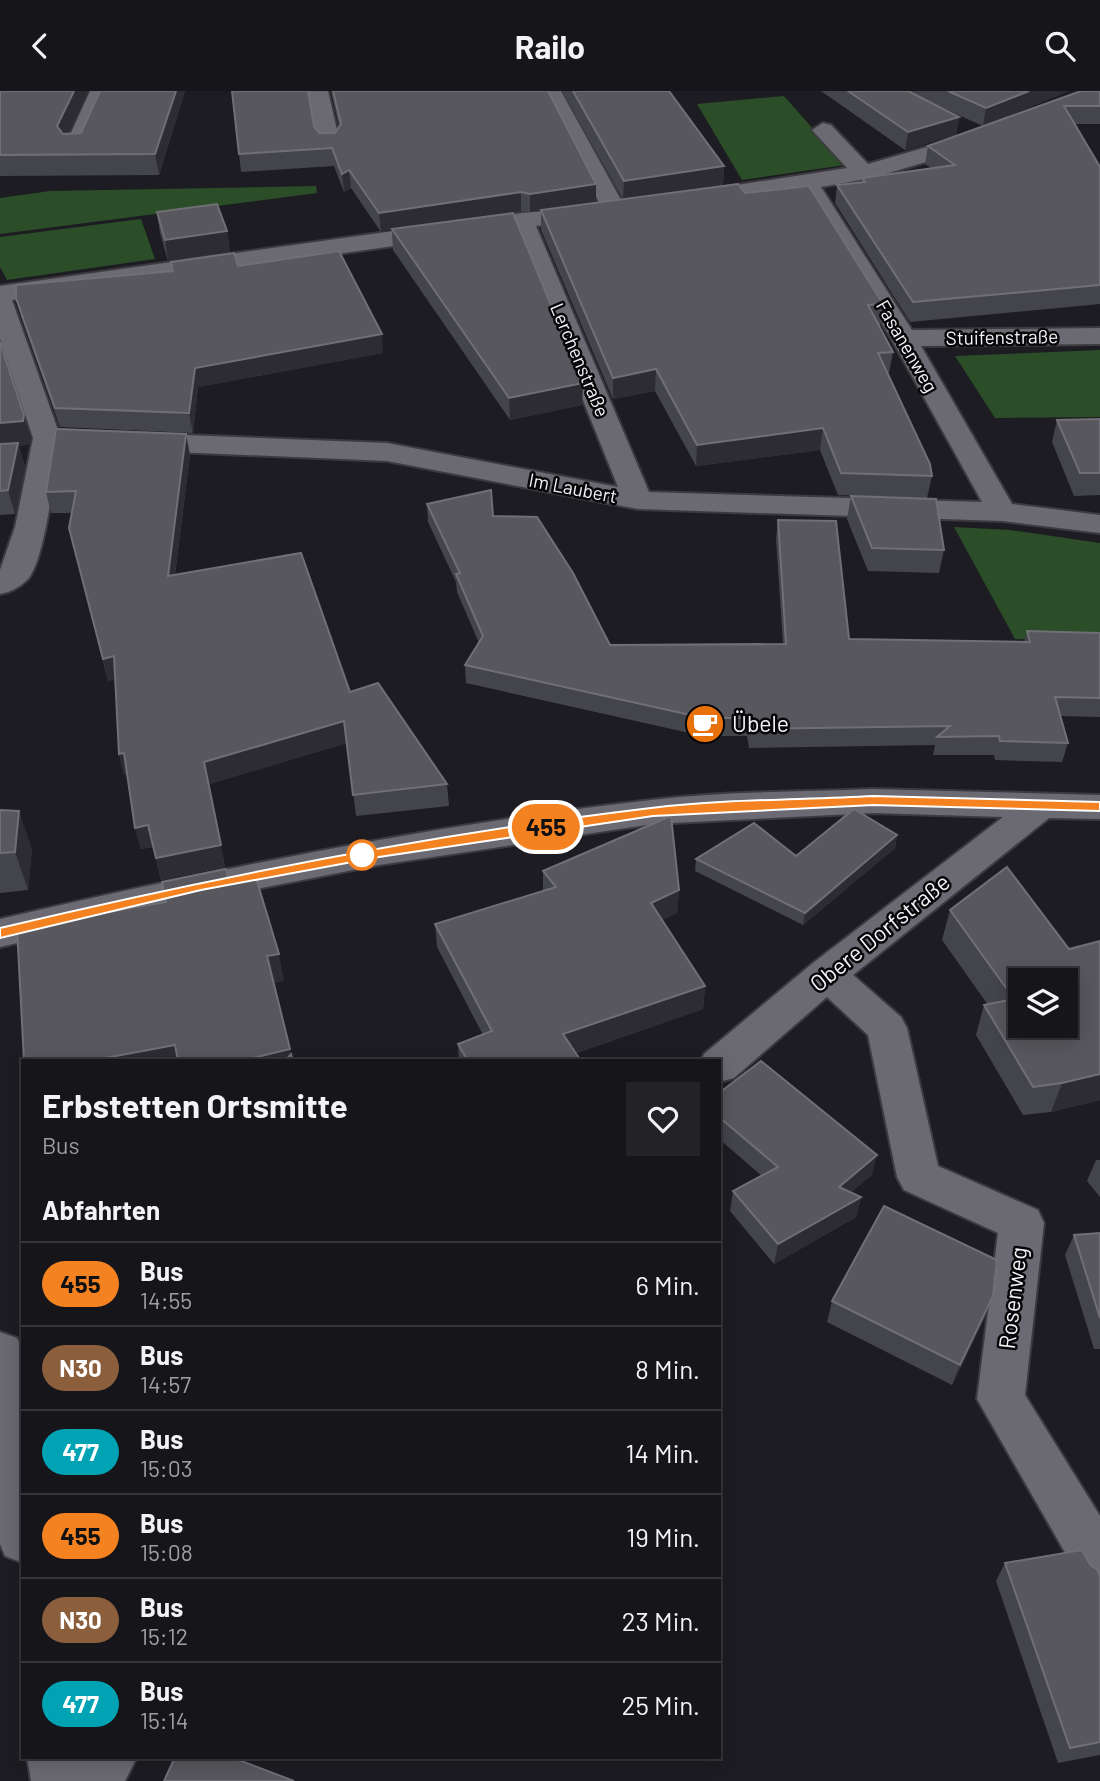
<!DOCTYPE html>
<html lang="de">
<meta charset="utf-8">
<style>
body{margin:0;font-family:Barlow,sans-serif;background:#232227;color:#f1f3f6;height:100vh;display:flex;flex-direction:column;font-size:26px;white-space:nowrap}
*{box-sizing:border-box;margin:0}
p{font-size:23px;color:#9e9fa2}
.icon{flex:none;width:38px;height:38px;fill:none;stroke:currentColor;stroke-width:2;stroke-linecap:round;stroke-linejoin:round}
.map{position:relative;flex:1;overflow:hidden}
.panel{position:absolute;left:21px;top:968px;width:700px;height:700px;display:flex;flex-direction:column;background:#16151a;border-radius:0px;box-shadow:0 4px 18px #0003,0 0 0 2px #353439}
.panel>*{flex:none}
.badge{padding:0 14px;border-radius:23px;font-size:24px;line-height:46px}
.fabs{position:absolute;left:1008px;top:877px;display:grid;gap:14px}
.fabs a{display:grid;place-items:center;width:70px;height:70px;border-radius:0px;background:#16151a;box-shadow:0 4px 18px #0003,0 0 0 2px #353439;font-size:35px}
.map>.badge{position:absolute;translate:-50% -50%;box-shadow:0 0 0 4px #fff}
h2{padding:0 21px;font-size:26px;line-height:63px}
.round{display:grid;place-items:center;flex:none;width:74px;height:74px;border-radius:0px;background:#232227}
.headline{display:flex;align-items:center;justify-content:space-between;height:119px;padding:0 21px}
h1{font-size:33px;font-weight:700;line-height:52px}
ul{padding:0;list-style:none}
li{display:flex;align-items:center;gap:21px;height:84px;padding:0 21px;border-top:2px solid #353439}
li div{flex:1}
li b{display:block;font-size:26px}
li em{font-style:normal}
li .badge{min-width:77px;font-weight:700;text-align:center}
header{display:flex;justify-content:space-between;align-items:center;height:91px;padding:0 21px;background:#16151a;font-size:32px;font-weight:700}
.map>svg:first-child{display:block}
</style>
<header><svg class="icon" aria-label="back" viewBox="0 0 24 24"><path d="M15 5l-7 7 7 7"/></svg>Railo<svg class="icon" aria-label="search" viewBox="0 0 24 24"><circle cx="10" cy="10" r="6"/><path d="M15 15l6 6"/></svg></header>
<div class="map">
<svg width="1100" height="1690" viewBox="0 0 1100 1690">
<rect width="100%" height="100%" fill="#1d1c22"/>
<g fill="#2b4d27">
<polygon points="784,5 845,74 742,89 697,13"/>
<polygon points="316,95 317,102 0,143 0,107 50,100"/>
<polygon points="141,128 155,168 7,189 0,176 0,146"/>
<polygon points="1100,259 1100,326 995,327 955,265"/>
<polygon points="954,436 1010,439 1100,452 1100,551 1015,548"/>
</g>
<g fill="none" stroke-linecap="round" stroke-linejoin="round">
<g stroke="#3c3a3f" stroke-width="4">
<g id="minor">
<polygon points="90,0 110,0 83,62 67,62 64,57"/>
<polygon points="308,0 328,0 340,52 337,57 321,57 318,52"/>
<path d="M541,0h20l65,118 -4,5 -8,2 -9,-4 -11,6 -58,8 113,266 333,10 -91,-164 -91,-148 -108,16 -8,-2 -4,-5 4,-5 8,-2 155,-24 -35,-38 11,-7 8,2 37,39 107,-31 8,2 3,5 -3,5 -111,33 -51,9 91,143 188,-2v16l-179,2 91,158 88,11v18l-98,-12 -364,-12 -251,-48 -328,-14c-5,28 -14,112 -31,132 -8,8 -17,13 -28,15v-24l15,-43 18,-89 -33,-99v-53l522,-73 79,-7zM514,138l104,258 -231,-44 -329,-13 -46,-130z"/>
<path d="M873,698l227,6v24l-51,-1 -196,157 48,42 6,11 31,138 100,44 6,13 -19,172 75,121v74l-18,-8 -105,-183 21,-166 -94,-43 -7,-13 -29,-142 -41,-38 -93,81 -15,4v-21h-18l3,-7 109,-91 190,-146 -130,-4 -220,11 -274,41 -178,35 -201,47v-28c215,-50 431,-94 651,-119 73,-9 148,-8 222,-11z"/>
<polygon points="0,1241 17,1247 23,1260 23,1472 5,1465 0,1453"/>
<polygon points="27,1666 137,1666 125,1690 31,1690"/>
</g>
</g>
<use href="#minor" fill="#6b6971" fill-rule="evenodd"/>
</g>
<g fill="#44444b">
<polygon points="0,0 68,43 81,42 185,0 159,84 0,85"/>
<polygon points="331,0 548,0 596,112 623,108 562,0 669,0 724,75 723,94 632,107 745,102 883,213 880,234 878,234 893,261 889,282 887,282 932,385 927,407 838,404 820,359 696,375 655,300 613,308 541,139 541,120 530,121 521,120 445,131 582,314 510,329 393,159 392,139 381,141 351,97 344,101 334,75 241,81 239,63 314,35 319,42 335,42 339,36"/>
<polygon points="821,0 1069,0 983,35 925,9 959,26 956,44 905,59"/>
<polygon points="1100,0 1100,33 1075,33 1100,76 1100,213 910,231 835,112 837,94 861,91 862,87 931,77 925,73 928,55 1071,4"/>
<polygon points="157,121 227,140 230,161 168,170 160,142"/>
<polygon points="171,171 238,175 383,262 198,296 193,342 60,336 21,226 16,207 172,180"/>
<polygon points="0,251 24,324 30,347 29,353 19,355 25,376 15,423 0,424"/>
<polygon points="1100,328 1100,404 1074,405 1052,351 1057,329"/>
<polygon points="190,364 175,484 350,601 447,693 449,715 356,725 347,652 209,693 225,776 161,789 153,756 141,758 135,737 127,684 124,684 119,663 115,588 108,590 69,437 72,422 51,422 46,401"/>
<polygon points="851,405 944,459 939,482 868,480 847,428"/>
<polygon points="427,413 493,425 610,554 783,553 776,448 778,429 849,548 1024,551 1027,540 1100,542 1100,626 1060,625 1068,652 1062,671 995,669 994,664 933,664 935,654 749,657 747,645 703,645 466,592 465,574 479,552 457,501 456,491 428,431"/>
<polygon points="0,719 32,758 28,799 0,802"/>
<polygon points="897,744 895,757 803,834 695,780 696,768 796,765"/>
<polygon points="543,780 679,799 677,822 662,829 705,895 703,918 576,962 581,970 459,970 458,953 483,944 437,856 435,833 543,800"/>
<polygon points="950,819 1100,1009 1051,1021 1023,1024 976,944 984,914 988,914 942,849"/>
<polygon points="719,1002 872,1084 851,1101 861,1106 856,1126 774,1173 730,1120 733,1100 762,1085 719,1048"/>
<polygon points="1096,1069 1100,1069 1100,1106 1087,1090"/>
<polygon points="1100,1142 1100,1258 1094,1258 1065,1164 1074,1144"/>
<polygon points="993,1205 985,1226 952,1294 827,1231 832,1210"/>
<polygon points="1005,1472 1091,1475 1100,1486 1100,1664 1058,1672 996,1490"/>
</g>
<g fill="#2d2c33">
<polygon points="74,0 89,0 62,56 57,35"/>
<polygon points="176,0 185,0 159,84 155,63"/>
<polygon points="1029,0 1069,0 983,35 986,17"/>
<polygon points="959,26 956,44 905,59 908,41"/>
<polygon points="724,75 723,94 623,108 624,90"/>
<polygon points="349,79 351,97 344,101 342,83"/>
<polygon points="596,93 596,112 530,121 530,103"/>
<polygon points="521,101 521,120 381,141 379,122"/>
<polygon points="227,140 230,161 168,170 165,149"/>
<polygon points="382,243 383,262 198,296 193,342 189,322 195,277"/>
<polygon points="656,278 655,300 613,308 613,287"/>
<polygon points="583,292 582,314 510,329 509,307"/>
<polygon points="24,324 30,347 29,353 19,355 25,376 15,423 8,399 0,357 0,332"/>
<polygon points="823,337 820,359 696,375 697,354"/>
<polygon points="186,343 190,364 172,507 168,485"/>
<polygon points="114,565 119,587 108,590 103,568"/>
<polygon points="344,630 347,652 209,693 225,776 161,789 156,767 204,671"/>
<polygon points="124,662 129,684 124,684 119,663"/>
<polygon points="19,720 32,758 28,799 15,761"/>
<polygon points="148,734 153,756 141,758 135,737"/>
<polygon points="897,744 895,757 803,834 805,822"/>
<polygon points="679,799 677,822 649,835 651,812"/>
<polygon points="279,863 284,890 272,893 267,865"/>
<polygon points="705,895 703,918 563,966 563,943"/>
<polygon points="175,954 179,970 89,970"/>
<polygon points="290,958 292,970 241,970"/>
<polygon points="1100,983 1100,1009 1051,1021 1062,992"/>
<polygon points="877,1064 872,1084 834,1115 839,1096"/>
<polygon points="861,1106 856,1126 774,1173 778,1153"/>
<polygon points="993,1205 985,1226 952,1294 960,1274"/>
</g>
<g fill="#57575d" stroke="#706f76" stroke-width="2" fill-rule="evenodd">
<polygon points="0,0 74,0 57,35 63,43 81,42 100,0 176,0 155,63 0,64"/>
<polygon points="232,0 308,0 314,35 319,42 335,42 341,33 333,0 548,0 596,93 530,103 521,101 379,122 349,79 342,83 332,57 239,63"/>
<polygon points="573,0 669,0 724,75 624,90"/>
<polygon points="848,0 908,0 959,26 908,41"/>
<polygon points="948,0 1029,0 986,17"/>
<polygon points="1081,0 1100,0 1100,15 1064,15 1100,76 1100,194 913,211 837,94 865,91 862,87 955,74 928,55"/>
<polygon points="738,93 745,102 809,95 883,213 868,214 893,261 878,262 930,373 932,385 841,382 823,337 697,354 656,278 613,287 541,119"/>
<polygon points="217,113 227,140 165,149 157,121"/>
<polygon points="513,122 583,292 509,307 392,138"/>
<polygon points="339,160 382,243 195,277 189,322 55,317 16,207 16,194 173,180 171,171 234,162 238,175"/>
<polygon points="0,251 24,324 23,330 0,332"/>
<polygon points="1100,328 1100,382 1080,382 1057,329"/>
<polygon points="56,338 186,343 168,485 301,462 350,601 378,592 447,693 353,704 344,630 204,671 221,754 156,767 148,734 135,737 124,662 119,663 114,565 103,568 69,437 76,400 46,401"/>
<polygon points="18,352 8,399 0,400 0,353"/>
<polygon points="491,399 493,425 537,426 573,482 610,554 786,553 778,429 836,430 849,548 1030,551 1027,540 1100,542 1100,607 1055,606 1068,652 1000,650 999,645 937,646 950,635 751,638 749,627 704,627 465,574 483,545 456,483 460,482 427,413"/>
<polygon points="851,405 936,408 944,459 872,457"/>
<polygon points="854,718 897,744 805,822 696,768 754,732 796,765"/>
<polygon points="0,719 19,720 15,761 0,762"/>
<polygon points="671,725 679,799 651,812 705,895 563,943 581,970 468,970 458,953 492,940 435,833 556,796 543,780"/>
<path d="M1007,776l62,82 31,-8v133l-38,9 -29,4 -49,-82 30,-6 -64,-89zM1020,889h46v45h-46z"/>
<polygon points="226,778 229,793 256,787 279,863 267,865 290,958 241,970 178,970 175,954 89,970 24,970 17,837 166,811 162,791"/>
<polygon points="291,963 293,970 285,970"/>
<polygon points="761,970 877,1064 839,1096 861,1106 778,1153 733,1100 778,1076 719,1026 719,1002"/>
<polygon points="884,1115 997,1169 993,1205 960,1274 832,1210"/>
<polygon points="1100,1142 1100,1227 1074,1144"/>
<polygon points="1082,1459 1091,1475 1097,1478 1100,1486 1100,1651 1070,1657 1005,1472"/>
<polygon points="175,1666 231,1666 294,1690 164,1690"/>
</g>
<path fill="#f58220" stroke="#fff" stroke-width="2" d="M873,705l227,6v9l-227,-6 -220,11 -274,41 -178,33 -201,48v-10c215,-51 431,-94 651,-120 73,-9 149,-8 222,-12z"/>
<defs>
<g id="cafe-disc" transform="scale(2.0125)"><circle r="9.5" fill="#e8710a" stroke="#070709"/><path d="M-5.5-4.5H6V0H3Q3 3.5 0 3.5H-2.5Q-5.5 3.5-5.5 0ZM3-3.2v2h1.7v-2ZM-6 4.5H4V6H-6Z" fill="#fff"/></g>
</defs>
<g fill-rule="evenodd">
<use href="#cafe-disc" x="705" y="633"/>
</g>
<circle fill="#fff" stroke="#f58220" stroke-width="3.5" cx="362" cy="764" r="14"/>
<g text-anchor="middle" stroke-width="5" stroke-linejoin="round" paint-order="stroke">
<g font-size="19" fill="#f4f3f7" stroke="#070709">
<text transform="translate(1002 246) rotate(-1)" y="7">Stuifenstraße</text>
<text transform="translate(907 255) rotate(60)" y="7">Fasanenweg</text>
<text transform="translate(580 269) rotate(67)" y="7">Lerchenstraße</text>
<text transform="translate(573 397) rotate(11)" y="7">Im Laubert</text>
</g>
<g font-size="23" fill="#f4f3f7" stroke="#070709" text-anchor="start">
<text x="732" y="641">Übele</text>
</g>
<g font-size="23" fill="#f4f3f7" stroke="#070709">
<text transform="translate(880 842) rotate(-39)" y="8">Obere Dorfstraße</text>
<text transform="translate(1013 1207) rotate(-83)" y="8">Rosenweg</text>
</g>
</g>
</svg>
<div class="fabs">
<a><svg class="icon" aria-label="layers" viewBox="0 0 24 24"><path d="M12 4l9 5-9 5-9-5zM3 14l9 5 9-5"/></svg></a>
</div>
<b class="badge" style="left:546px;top:736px;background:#f58220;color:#111">455</b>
<section class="panel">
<div class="headline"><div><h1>Erbstetten Ortsmitte</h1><p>Bus</p></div><a class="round"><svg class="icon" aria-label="heart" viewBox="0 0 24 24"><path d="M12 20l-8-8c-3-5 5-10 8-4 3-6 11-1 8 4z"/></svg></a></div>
<h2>Abfahrten</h2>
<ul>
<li><span class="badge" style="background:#f58220;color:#111">455</span><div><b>Bus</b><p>14:55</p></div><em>6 Min.</em></li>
<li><span class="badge" style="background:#8b5e3c;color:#fff">N30</span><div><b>Bus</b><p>14:57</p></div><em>8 Min.</em></li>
<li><span class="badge" style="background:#00a3b4;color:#fff">477</span><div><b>Bus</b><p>15:03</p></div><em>14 Min.</em></li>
<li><span class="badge" style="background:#f58220;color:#111">455</span><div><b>Bus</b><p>15:08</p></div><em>19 Min.</em></li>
<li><span class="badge" style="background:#8b5e3c;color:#fff">N30</span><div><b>Bus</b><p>15:12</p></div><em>23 Min.</em></li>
<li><span class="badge" style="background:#00a3b4;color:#fff">477</span><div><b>Bus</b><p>15:14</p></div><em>25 Min.</em></li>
</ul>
</section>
</div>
